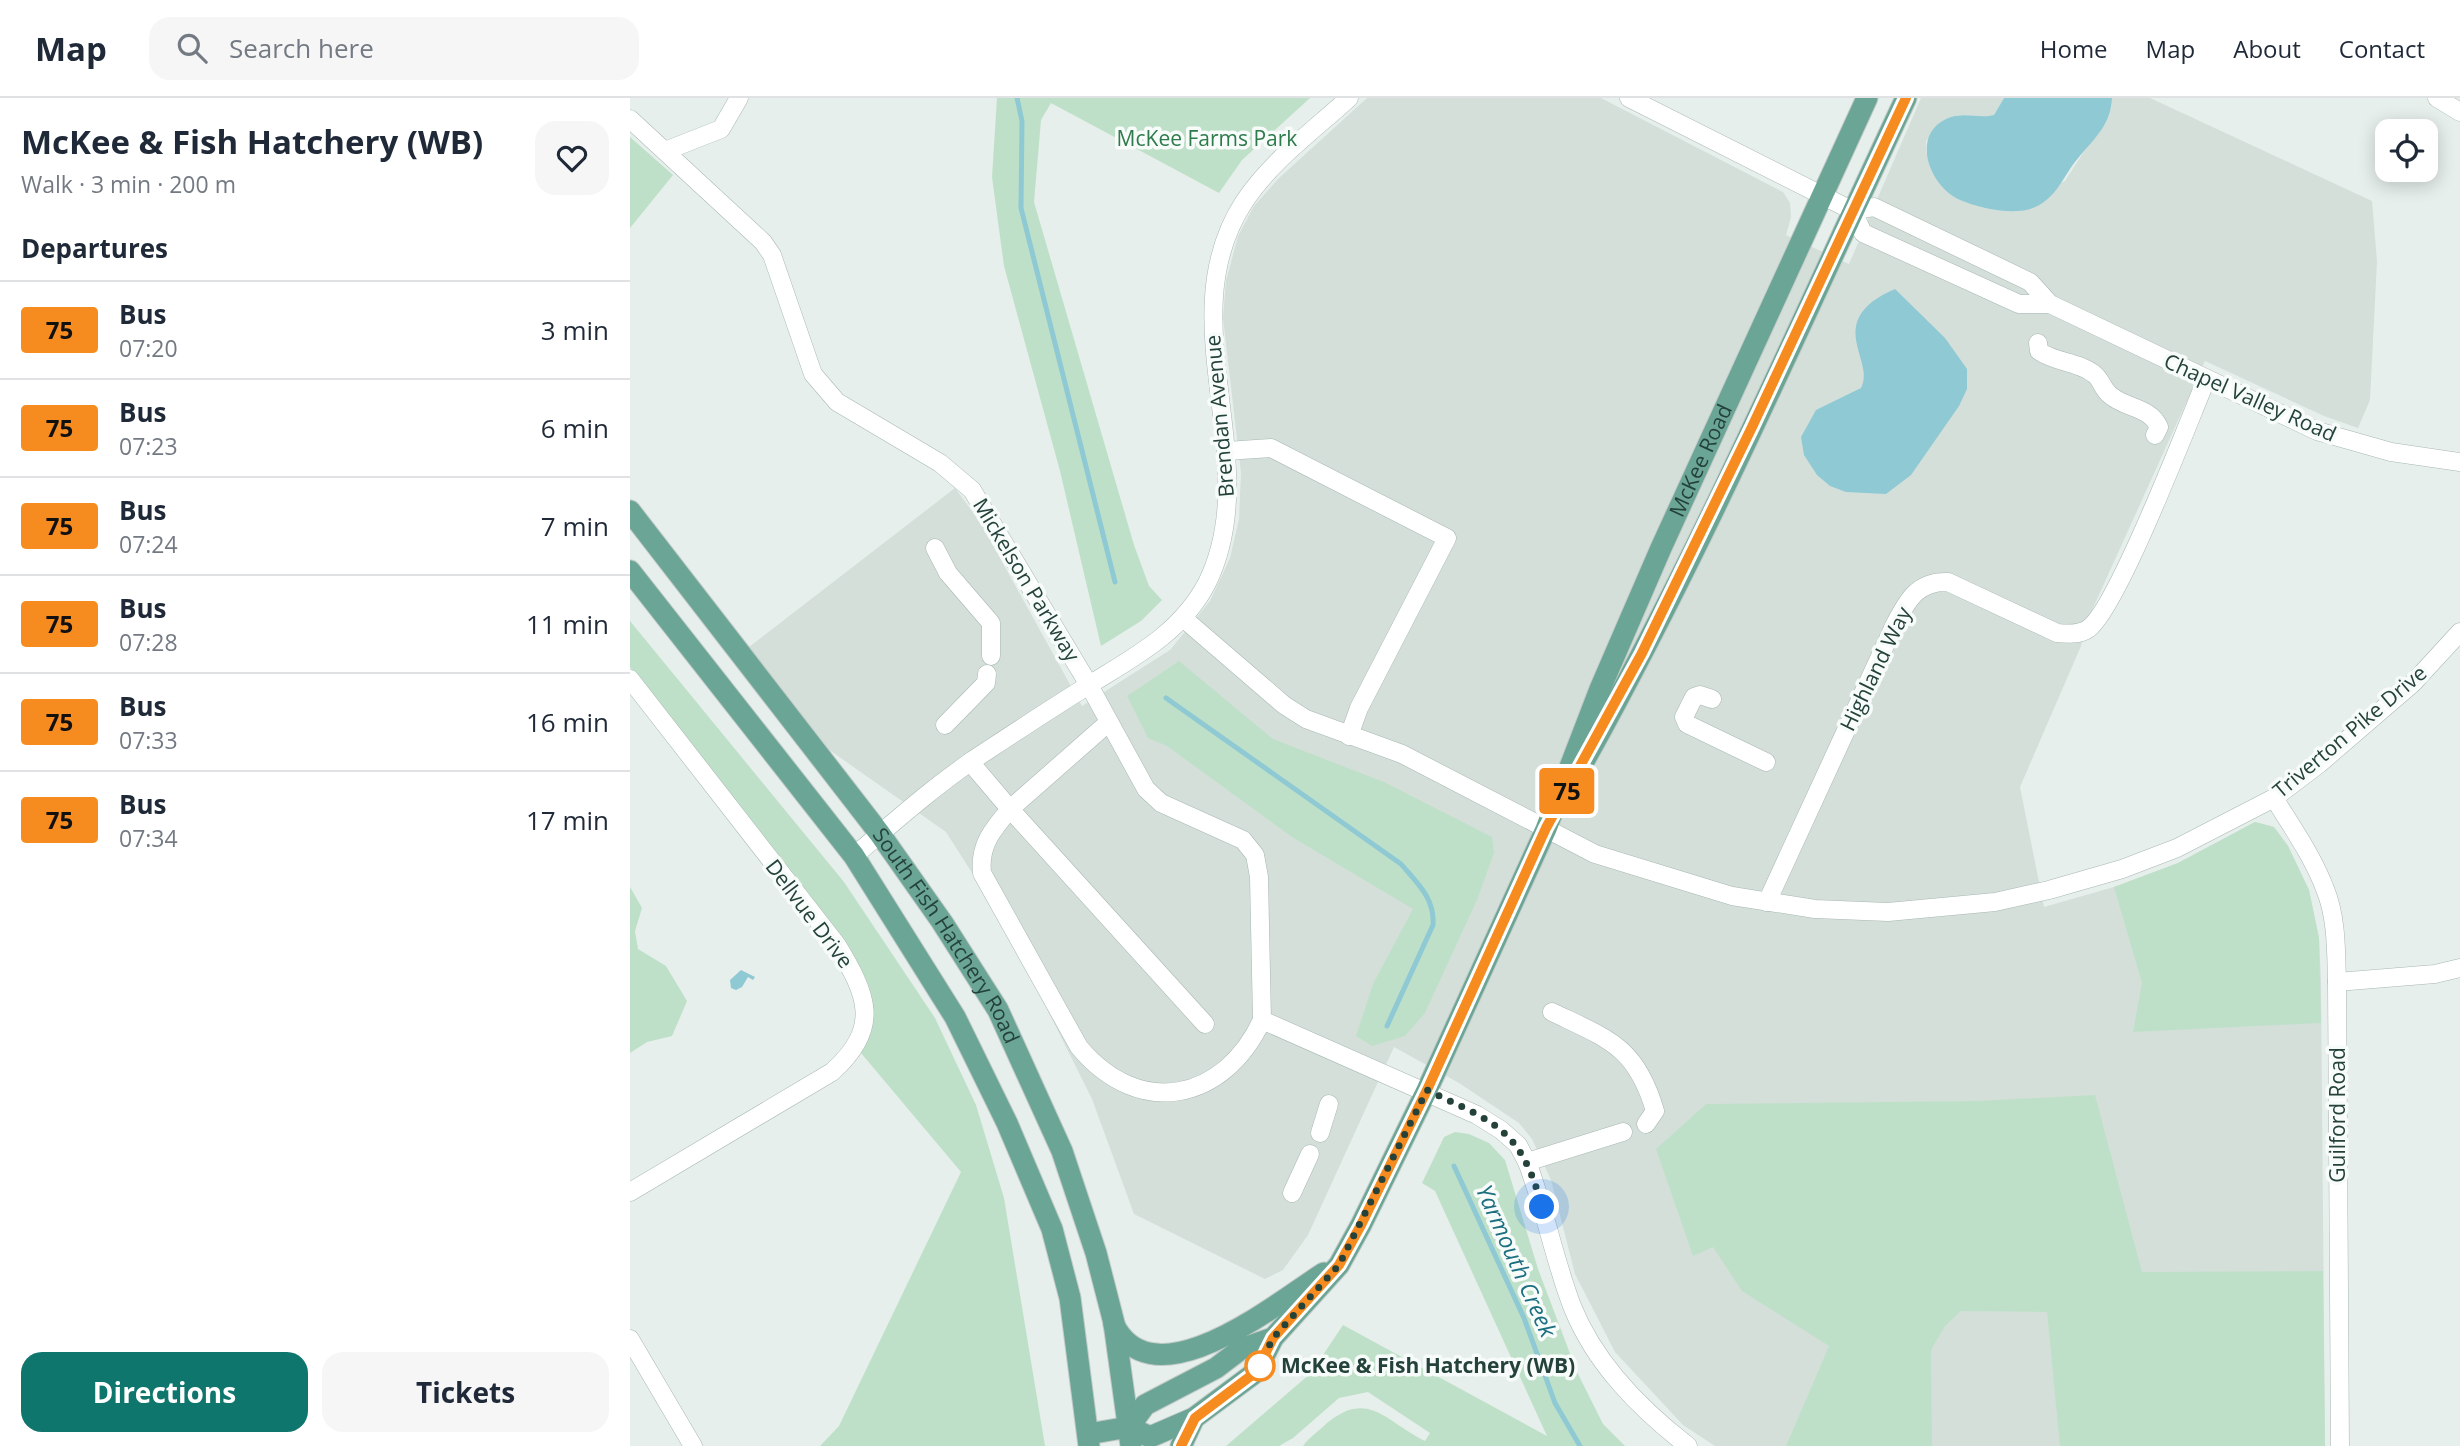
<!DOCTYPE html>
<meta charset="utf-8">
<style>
body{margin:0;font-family:"Open Sans",sans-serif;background:#f6f6f7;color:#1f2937;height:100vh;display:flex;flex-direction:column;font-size:26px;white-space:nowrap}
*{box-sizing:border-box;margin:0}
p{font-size:23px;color:#747a83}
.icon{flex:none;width:38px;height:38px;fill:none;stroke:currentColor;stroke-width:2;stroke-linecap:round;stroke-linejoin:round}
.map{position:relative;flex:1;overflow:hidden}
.side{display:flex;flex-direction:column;background:#fff;width:630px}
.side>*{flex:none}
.badge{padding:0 14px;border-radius:5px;font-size:24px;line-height:46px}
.tools{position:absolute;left:1745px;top:21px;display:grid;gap:14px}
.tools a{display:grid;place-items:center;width:63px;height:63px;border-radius:14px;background:#fff;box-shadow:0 4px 18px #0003;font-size:35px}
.you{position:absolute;width:35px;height:35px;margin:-18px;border:5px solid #fff;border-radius:50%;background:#1a73e8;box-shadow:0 0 0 10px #1a73e833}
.map>.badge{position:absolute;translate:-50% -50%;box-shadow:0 0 0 4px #fff}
h2{padding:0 21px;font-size:26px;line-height:63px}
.round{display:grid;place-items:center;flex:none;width:74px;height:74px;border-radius:21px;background:#f6f6f7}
.overview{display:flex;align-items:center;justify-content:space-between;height:119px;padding:0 21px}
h1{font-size:33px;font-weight:700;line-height:52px}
.button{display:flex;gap:14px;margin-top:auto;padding:14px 21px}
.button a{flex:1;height:80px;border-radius:21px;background:#0f766e;color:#fff;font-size:28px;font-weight:700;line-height:80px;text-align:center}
.button a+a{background:#f6f6f7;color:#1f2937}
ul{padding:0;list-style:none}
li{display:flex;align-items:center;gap:21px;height:98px;padding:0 21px;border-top:2px solid #e0e1e3}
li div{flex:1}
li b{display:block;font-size:26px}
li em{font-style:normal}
li .badge{min-width:77px;font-weight:700;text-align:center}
header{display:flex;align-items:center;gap:42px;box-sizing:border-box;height:98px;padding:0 35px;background:#fff;border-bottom:2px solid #e0e1e3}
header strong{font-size:33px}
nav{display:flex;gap:38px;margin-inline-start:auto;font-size:24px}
.search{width:490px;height:63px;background:#f6f6f7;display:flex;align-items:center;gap:18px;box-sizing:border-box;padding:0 24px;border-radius:21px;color:#747a83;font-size:26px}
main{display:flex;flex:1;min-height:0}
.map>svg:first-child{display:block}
</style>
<header>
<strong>Map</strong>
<div class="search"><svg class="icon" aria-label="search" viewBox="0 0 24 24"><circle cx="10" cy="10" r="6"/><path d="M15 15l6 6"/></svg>Search here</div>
<nav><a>Home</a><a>Map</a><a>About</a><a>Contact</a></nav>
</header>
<main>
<section class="side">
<div class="overview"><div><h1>McKee &amp; Fish Hatchery (WB)</h1><p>Walk · 3 min · 200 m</p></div><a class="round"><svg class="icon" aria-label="heart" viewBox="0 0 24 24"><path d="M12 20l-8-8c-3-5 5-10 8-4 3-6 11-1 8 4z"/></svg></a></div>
<h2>Departures</h2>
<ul>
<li><span class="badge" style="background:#f68b1f;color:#111">75</span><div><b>Bus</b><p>07:20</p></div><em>3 min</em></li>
<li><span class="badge" style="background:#f68b1f;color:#111">75</span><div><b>Bus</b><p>07:23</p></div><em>6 min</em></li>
<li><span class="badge" style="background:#f68b1f;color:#111">75</span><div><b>Bus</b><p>07:24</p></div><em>7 min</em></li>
<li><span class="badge" style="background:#f68b1f;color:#111">75</span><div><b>Bus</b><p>07:28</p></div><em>11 min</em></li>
<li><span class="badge" style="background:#f68b1f;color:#111">75</span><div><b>Bus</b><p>07:33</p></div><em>16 min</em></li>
<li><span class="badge" style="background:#f68b1f;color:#111">75</span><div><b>Bus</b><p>07:34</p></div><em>17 min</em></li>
</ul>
<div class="button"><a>Directions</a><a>Tickets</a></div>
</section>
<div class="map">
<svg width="1830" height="1348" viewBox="0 0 1830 1348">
<rect width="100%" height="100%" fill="#e6efeb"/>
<polygon fill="#d4dfda" points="737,0 971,0 1153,94 1160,105 1161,119 1156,137 1219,166 1291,0 1374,0 1364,17 1354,20 1329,17 1316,21 1296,43 1296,54 1303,74 1328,101 1368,112 1435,83 1481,11 1482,0 1520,0 1742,103 1747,163 1740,302 1728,330 1694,318 1575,263 1458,521 1451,548 1390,689 1414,809 1484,789 1548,765 1625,724 1644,729 1658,748 1679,792 1689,840 1691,884 1695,1348 1085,1348 1053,1327 985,1254 945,1176 921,1082 902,1041 889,1025 829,985 764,949 678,1137 653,1172 635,1181 504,1116 462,1001 374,825 316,734 198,651 119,549 325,390 350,424 452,608 540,552 580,503 600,460 609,421 611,375 593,220 596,183 608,138 624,108 648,81"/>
<g fill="#bfe0c8">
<polygon points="367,0 680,0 612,62 589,95 421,5 411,22 404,104 504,447 519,488 532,502 511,523 471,548 430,373 374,168 362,79"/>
<polygon points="0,39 43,77 0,130"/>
<path d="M0,523l214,261 91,136 41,87 28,93 41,248h-225l19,-20 122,-254 -100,-119c21,-55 11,-67 -18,-114l-213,-272z"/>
<polygon points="549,563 643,641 754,684 862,739 864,755 847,802 795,915 775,938 742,948 726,938 743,886 783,811 662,739 537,648 518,640 497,598"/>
<polygon points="1625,724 1644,729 1658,748 1679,792 1689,840 1691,925 1503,934 1512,885 1484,789 1548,765"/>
<polygon points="0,789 12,810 5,833 8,851 36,868 57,903 42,938 17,944 0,955"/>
<polygon points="1465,997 1512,1174 1693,1173 1695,1348 1430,1348 1417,1214 1331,1213 1315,1228 1301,1252 1302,1348 1156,1348 1199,1248 1112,1193 1083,1149 1063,1158 1026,1051 1076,1006 1347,1003"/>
<path d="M825,1034l14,2 20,9 16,17 33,109 39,103 26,52 22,22h-322c6,-9 16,-15 24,-23 42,-34 59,-1 98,18l5,-8 -62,-41 -29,6 -46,40 -14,8h-53l85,-73 32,-48 204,111 -112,-245 -13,-8 22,-46z"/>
</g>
<g fill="#8ec9d4">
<path d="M1374,0h108c-1,26 -17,40 -33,59 -16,18 -21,41 -46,51 -20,8 -54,0 -73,-8 -30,-13 -50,-64 -14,-81 16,-8 32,0 48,-4z"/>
<path d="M1265,191l50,49 22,31v20l-8,17 -48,69 -25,19 -40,-2 -16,-6 -13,-11 -13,-20 -3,-18 15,-27 45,-22c16,-27 -40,-67 34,-99z"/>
<polygon points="111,872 125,879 123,882 118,879 112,889 106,892 101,890 100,882"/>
</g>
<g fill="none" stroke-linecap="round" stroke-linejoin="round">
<g stroke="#8ec9d4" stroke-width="5">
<polyline points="387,0 392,23 391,110 485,484"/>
<path d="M536,600l235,166c16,19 34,34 32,61l-46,101"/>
<polyline points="824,1068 894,1220 925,1305 950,1348"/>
</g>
<g stroke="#a8b8b2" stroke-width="19">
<g id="minor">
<polyline points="999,0 1223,113 1244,109 1400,184 1420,206 1687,333 1761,354 1830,364"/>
<polyline points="1807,0 1830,14"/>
<polyline points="0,21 133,144 142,157 183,276 207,304 310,365 342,392 459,587 516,691 531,705 613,742 625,757 629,779 632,922"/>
<polyline points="35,53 91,31 109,0"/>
<polyline points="1223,113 1233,135 1389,206 1420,206"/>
<path d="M1408,245l1,8c17,12 38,10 55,23 7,5 9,16 16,21 16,14 39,11 49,32l-4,8"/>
<polyline points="596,353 641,350 817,440 729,610 719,638"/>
<polyline points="305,450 318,475 361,525 361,558"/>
<polyline points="553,520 654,607 676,621 772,656 965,756 1102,798 1185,811 1258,814 1365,804 1419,792 1492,771 1547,750 1644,700 1689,666 1783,585 1830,534"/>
<path d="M0,581l207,266c30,50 45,82 -5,127l-202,120"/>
<polyline points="1082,601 1070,597 1064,599 1054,619 1057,626 1136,664"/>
<polyline points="479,624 380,711 575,926"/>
<polyline points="315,627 356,585 357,576"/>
<path d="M340,664l40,47c-17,20 -31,36 -28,64l97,174c60,72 145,55 183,-27l215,95 24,15 17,15 9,17c18,47 27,97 45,144 23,58 68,103 116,140"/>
<path d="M1644,700c18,29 39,59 51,91 12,29 11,63 12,93l3,464"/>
<path d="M224,758c39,-33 77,-67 119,-96 38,-25 77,-51 116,-75 45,-28 92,-52 118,-102 60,-122 -40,-263 37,-381 26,-40 70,-72 105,-104"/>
<path d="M1137,804l128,-278c13,-25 23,-43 53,-42l109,51c10,1 22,2 31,-4 29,-20 100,-206 118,-249"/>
<polyline points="1707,884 1805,876 1830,870"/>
<path d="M922,914c56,27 84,34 103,99l-9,13"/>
<polyline points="690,1035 699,1006"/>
<polyline points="897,1064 993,1034"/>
<polyline points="662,1095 680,1056"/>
<polyline points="0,1241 63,1348"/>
</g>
</g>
<g stroke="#c2cac8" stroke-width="23">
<g id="major">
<path id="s1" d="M0,413l250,323 62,88 56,88 64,141 34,102 18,70 17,123"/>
<polyline points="0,473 224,758 325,919 377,1025 422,1131 440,1200 459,1348"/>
<path d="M953,665c120,-215 218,-442 323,-665"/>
<path d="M484,1227c41,79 164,-23 210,-52"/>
<polyline points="499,1329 515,1307 586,1270 611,1251 643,1240"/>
<path id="s2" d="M458,1336l41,-7 21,10 44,-19 62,-46 17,-34 66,-73 22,-40 66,-135 119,-261 54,-140 61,-141 206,-450"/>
<polyline points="551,1348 564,1320"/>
</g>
</g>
<use href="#minor" stroke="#fff" stroke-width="18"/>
<use href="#major" stroke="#6aa596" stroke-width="21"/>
</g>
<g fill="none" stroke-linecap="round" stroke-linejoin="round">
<g stroke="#fff" stroke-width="16">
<polyline id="line" points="551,1348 565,1320 626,1274 643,1240 709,1167 731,1127 797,992 916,730 1012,555 1122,329 1276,0"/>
</g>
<use href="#line" stroke="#f68b1f" stroke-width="10"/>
<path stroke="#24423a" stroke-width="7" stroke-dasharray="0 12.6" d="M630,1268l-4,6 17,-34 66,-73 88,-175c68,33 94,38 115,117"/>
</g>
<circle fill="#fff" stroke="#f68b1f" stroke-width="3.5" cx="630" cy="1268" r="14"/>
<g text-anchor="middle" stroke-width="7" stroke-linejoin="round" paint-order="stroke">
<g font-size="21" fill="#2d7a4b" stroke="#f7fbf9">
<text x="577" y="48">McKee Farms Park</text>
</g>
<g font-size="21" fill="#24423a" stroke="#f7fbf9">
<text transform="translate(1620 300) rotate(24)" y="7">Chapel Valley Road</text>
<text transform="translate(590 318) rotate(-95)" y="7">Brendan Avenue</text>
<text dy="7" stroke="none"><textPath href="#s2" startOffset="1209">McKee Road</textPath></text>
<text transform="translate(396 482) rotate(59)" y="7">Mickelson Parkway</text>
<text transform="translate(1246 571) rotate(-64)" y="7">Highland Way</text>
<text transform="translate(1720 634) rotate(-40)" y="7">Triverton Pike Drive</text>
<text transform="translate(179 816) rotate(53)" y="7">Dellvue Drive</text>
<text dy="7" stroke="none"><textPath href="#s1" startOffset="530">South Fish Hatchery Road</textPath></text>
<text transform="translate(1708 1017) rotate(-90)" y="7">Guilford Road</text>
</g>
<g font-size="21" font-weight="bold" fill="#24423a" stroke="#f7fbf9" text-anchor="start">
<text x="651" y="1275">McKee &amp; Fish Hatchery (WB)</text>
</g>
<g font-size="23" font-style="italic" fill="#1c6f80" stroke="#f7fbf9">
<text transform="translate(886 1163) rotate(66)" y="8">Yarmouth Creek</text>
</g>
</g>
</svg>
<div class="tools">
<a><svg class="icon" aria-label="locate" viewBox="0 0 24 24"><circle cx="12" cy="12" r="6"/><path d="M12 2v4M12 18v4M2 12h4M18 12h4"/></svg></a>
</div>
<div class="you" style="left:912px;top:1109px"></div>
<b class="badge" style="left:937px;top:693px;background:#f68b1f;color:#111">75</b>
</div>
</main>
